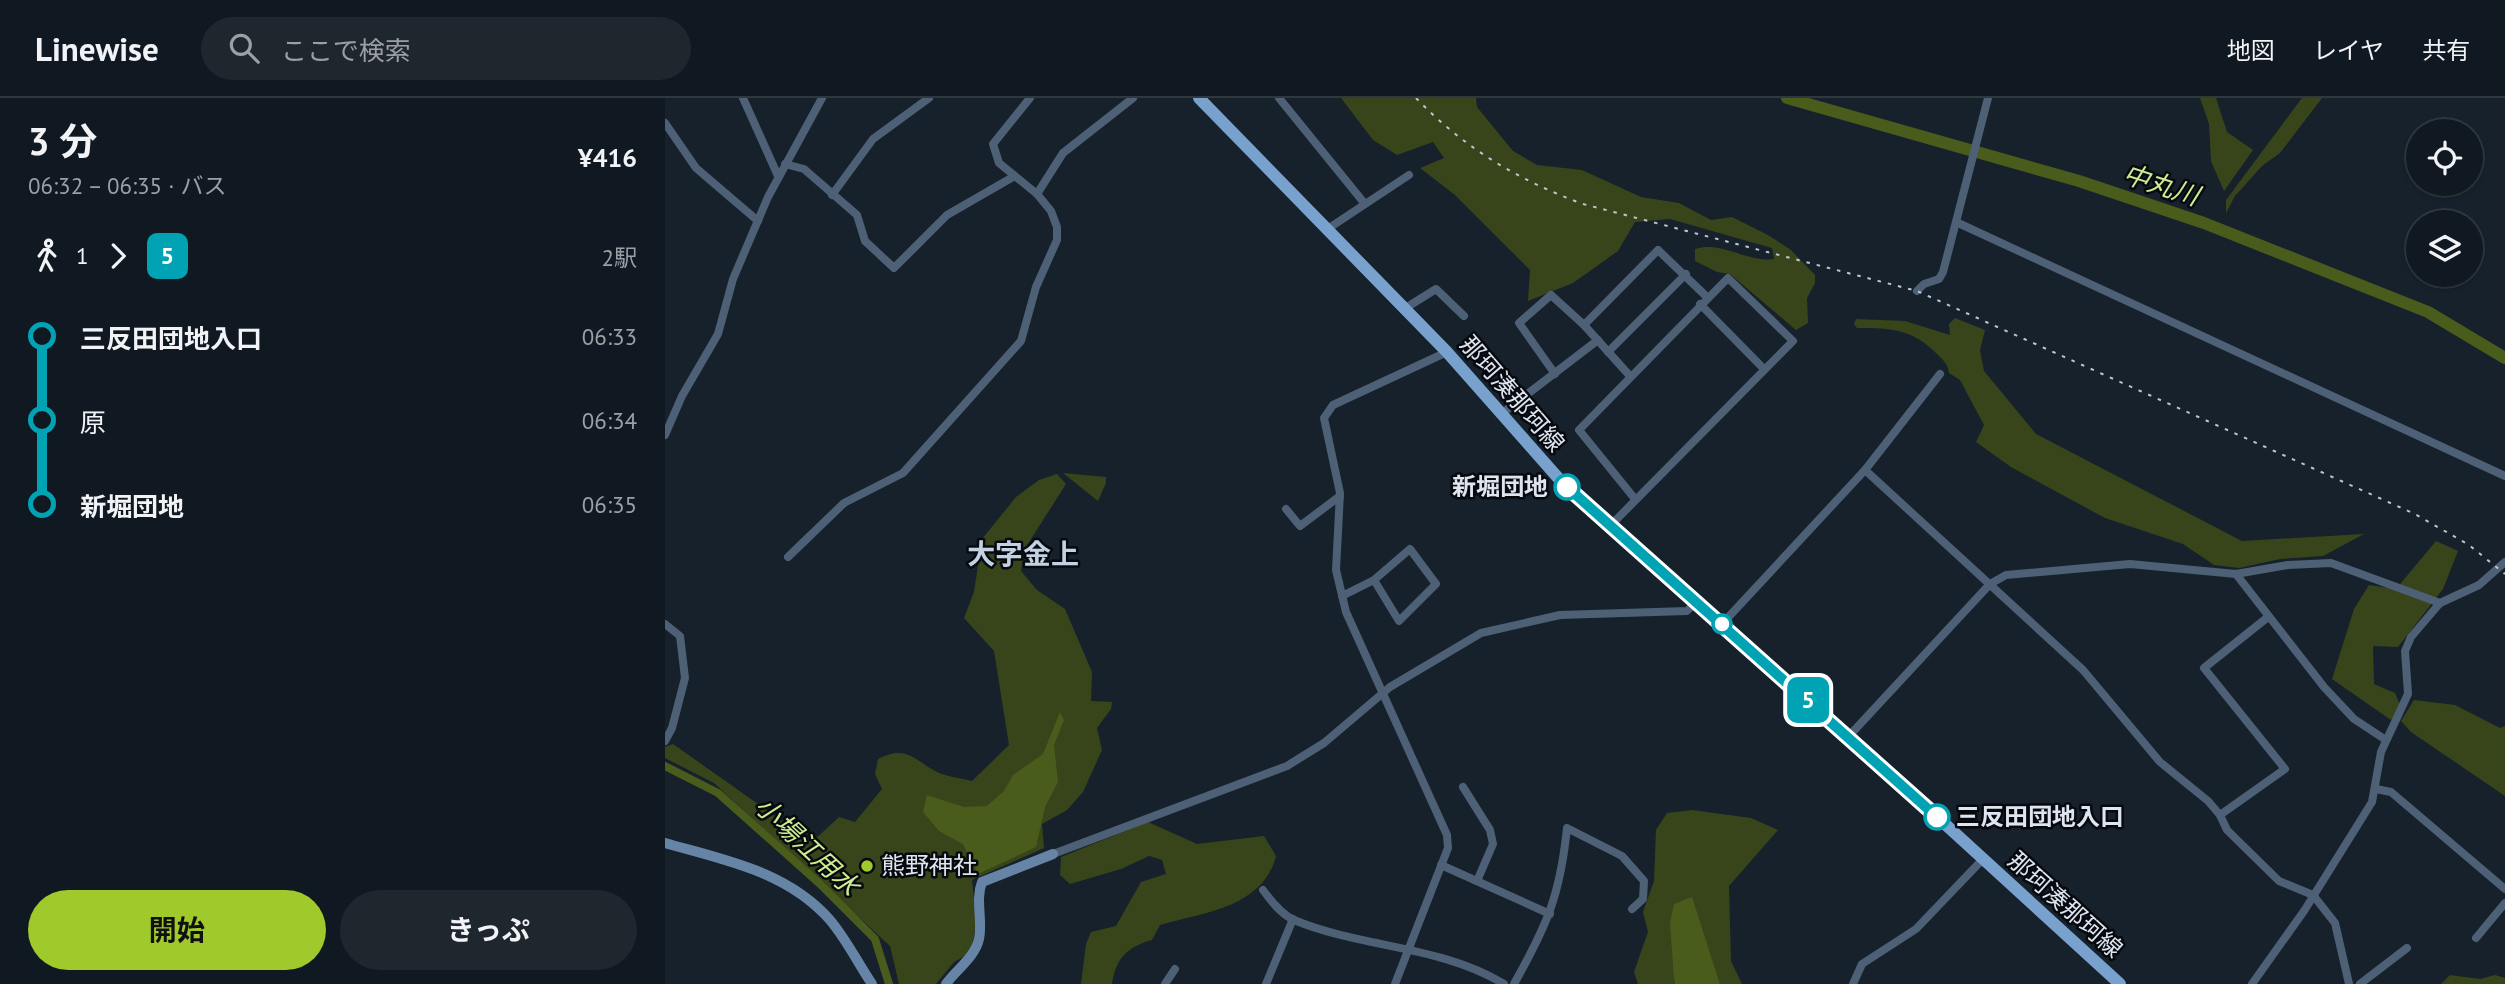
<!DOCTYPE html>
<html lang="ja">
<meta charset="utf-8">
<style>
body{margin:0;font-family:"PT Sans","Noto Sans JP",sans-serif;background:#1e262e;color:#f1f3f6;height:100vh;display:flex;flex-direction:column;font-size:26px;white-space:nowrap}
*{box-sizing:border-box;margin:0}
p{font-size:23px;color:#9ca0a5}
.icon{flex:none;width:38px;height:38px;fill:none;stroke:currentColor;stroke-width:2;stroke-linecap:round;stroke-linejoin:round}
.map{position:relative;flex:1;overflow:hidden}
.drawer{display:flex;flex-direction:column;background:#101921;width:665px}
.drawer>*{flex:none}
.badge{padding:0 14px;border-radius:10px;font-size:24px;line-height:46px}
.tools{position:absolute;left:1741px;top:21px;display:grid;gap:14px}
.tools a{display:grid;place-items:center;width:77px;height:77px;border-radius:50%;background:#101921;box-shadow:0 2px 5px #0004,0 0 0 2px #30383f;font-size:35px}
.map>.badge{position:absolute;translate:-50% -50%;box-shadow:0 0 0 4px #fff}
.legs{display:flex;align-items:center;gap:10px;height:77px;padding:0 28px;font-size:23px}
.legs p{margin-inline-start:auto}
.headline{display:flex;align-items:center;justify-content:space-between;height:119px;padding:0 28px}
h1{font-size:38px;font-weight:700;line-height:52px}
.action{display:flex;gap:14px;margin-top:auto;padding:14px 28px}
.action a{flex:1;height:80px;border-radius:42px;background:#a0c92b;color:#111;font-size:28px;font-weight:700;line-height:80px;text-align:center}
.action a+a{background:#1e262e;color:#f1f3f6}
ul{padding:0 28px;list-style:none}
li{display:flex;align-items:center;gap:24px;height:84px;font-size:26px}
li i{display:grid;place-items:center;width:10px;height:100%;margin:0 9px;background:currentColor}
li i::after{content:'';width:18px;height:18px;margin:-9px;border:5px solid;border-radius:50%;background:#101921}
li p{margin-inline-start:auto}
li:first-child i{background:linear-gradient(#0000 50%,currentColor 0)}
li:last-child i{background:linear-gradient(currentColor 50%,#0000 0)}
header{display:flex;align-items:center;gap:42px;box-sizing:border-box;height:98px;padding:0 35px;background:#101921;border-bottom:2px solid #30383f}
header strong{font-size:33px}
nav{display:flex;gap:38px;margin-inline-start:auto;font-size:24px}
.search{width:490px;height:63px;background:#1e262e;display:flex;align-items:center;gap:18px;box-sizing:border-box;padding:0 24px;border-radius:38px;color:#9ca0a5;font-size:26px}
main{display:flex;flex:1;min-height:0}
.map>svg:first-child{display:block}
</style>
<header>
<strong>Linewise</strong>
<div class="search"><svg class="icon" aria-label="search" viewBox="0 0 24 24"><circle cx="10" cy="10" r="6"/><path d="M15 15l6 6"/></svg>ここで検索</div>
<nav><a>地図</a><a>レイヤ</a><a>共有</a></nav>
</header>
<main>
<section class="drawer">
<div class="headline"><div><h1>3 分</h1><p>06:32 – 06:35 · バス</p></div><b>¥416</b></div>
<div class="legs"><svg class="icon" aria-label="walk" viewBox="0 0 24 24"><circle cx="13" cy="4" r="2"/><path d="M13 8l-2 6 4 7M11 14l-3 7M7 12l3-4h3l4 4"/></svg>1<svg class="icon" aria-label="forward" viewBox="0 0 24 24"><path d="M9 5l7 7-7 7"/></svg><b class="badge" style="background:#00a3b4;color:#fff">5</b><p>2駅</p></div>
<ul>
<li><i style="color:#00a3b4"></i><b>三反田団地入口</b><p>06:33</p></li>
<li><i style="color:#00a3b4"></i><span>原</span><p>06:34</p></li>
<li><i style="color:#00a3b4"></i><b>新堀団地</b><p>06:35</p></li>
</ul>
<div class="action"><a>開始</a><a>きっぷ</a></div>
</section>
<div class="map">
<svg width="1840" height="886" viewBox="0 0 1840 886">
<rect width="100%" height="100%" fill="#16212c"/>
<g fill="#38451a">
<path d="M676,0h135l1,9 36,44 24,14 45,5 59,27 38,6 32,17 21,-3 36,18 23,15 24,25v8l-8,15 1,25 -12,7 -66,-56 -13,-2 -22,-11v-12c28,-9 51,14 79,10l-2,-11 -102,-29 -35,3 -17,29 -45,32 -45,18 2,-31 -75,-75 -35,-27 24,-10 -11,-16 -36,13 -24,-15z"/>
<polygon points="1535,0 1551,0 1562,34 1588,52 1559,93 1546,63 1544,26"/>
<polygon points="1637,0 1657,0 1615,55 1597,68 1570,98 1561,115 1561,102"/>
<path d="M1290,220l30,12 -5,20 4,21 52,63 206,107 122,-7 -41,22 -43,3 -41,9 -25,-3 -31,-21 -78,-26 -94,-51 -35,-25 8,-17 -24,-45 -11,-7c-1,-9 -5,-12 -11,-18 -25,-26 -46,-27 -81,-27l-3,-4 2,-5 49,2 45,14 -1,-11z"/>
<polygon points="398,375 441,379 441,385 433,403"/>
<path d="M392,376l9,10 -42,66 -3,21 16,19 28,19 27,63 -1,29 21,1 -1,7 -14,19 5,22 -19,42 -16,18 -25,14 2,24 -72,32 4,38 -4,34 -18,10 -18,22h-37l-9,-38 -176,-163 -49,-25v-11l8,-3 139,98 27,-25 16,5 27,-33 -7,-15 3,-15c30,-15 35,1 61,14 10,4 22,5 33,8l37,-36 -15,-94 -30,-33 10,-26 8,-53 34,-42 23,-17z"/>
<polygon points="1771,443 1793,453 1778,491 1733,549 1708,548 1709,586 1730,595 1736,609 1726,622 1667,581 1689,511 1704,487 1731,491"/>
<polygon points="1749,602 1790,607 1835,630 1840,628 1840,698 1746,634 1736,623"/>
<polygon points="1027,712 1086,720 1113,732 1064,788 1066,863 1077,886 1055,886 1026,799 1009,881 1010,886 973,886 969,874 983,834 978,814 989,783 991,732 1002,715"/>
<path d="M483,724l49,22 67,-8 12,20c-13,52 -74,57 -116,69l-8,15c-25,7 -36,18 -40,44h-31l5,-40 5,-12 25,-6 25,-44 25,-8 -4,-14 -13,-4 -28,13 -51,15 -10,-9 1,-18z"/>
<polygon points="1785,877 1815,881 1830,877 1840,880 1840,886 1776,886"/>
</g>
<g fill="#495c1b">
<polygon points="395,614 399,622 389,647 393,684 380,709 371,749 313,776 298,746 274,733 258,714 262,697 299,709 322,708 339,693 348,677 378,656"/>
<polygon points="1027,799 1055,886 1010,886 1009,881 1005,825 1009,806"/>
</g>
<g fill="none" stroke-linecap="round" stroke-linejoin="round">
<polyline stroke="#495c1b" stroke-width="8" points="0,668 53,695 155,786 210,841 224,886"/>
<polyline stroke="#495c1b" stroke-width="12" points="1122,0 1414,83 1539,125 1763,214 1840,260"/>
<g stroke="#4d6075" stroke-width="8">
<polyline points="78,0 113,78"/>
<polyline points="614,0 700,106"/>
<polyline points="0,25 31,70 93,123"/>
<polyline points="120,66 139,71 192,117 200,143 229,170 282,117 348,79"/>
<polyline points="372,96 398,55 468,0"/>
<polyline points="167,97 208,41 264,0"/>
<polyline points="1291,124 1840,378"/>
<polyline points="661,132 744,77"/>
<polyline points="1252,193 1259,186 1274,181 1278,174 1323,0"/>
<polyline points="1035,206 1099,271"/>
<polyline points="739,211 771,191 799,218"/>
<polyline points="919,227 993,152 1042,199"/>
<polyline points="943,254 1021,176"/>
<polyline points="890,276 854,225 886,197 919,227 965,278"/>
<polyline points="835,317 933,242"/>
<polyline points="0,337 17,298 53,236 68,181 103,99 157,0"/>
<polyline points="1200,372 1418,572 1495,664 1543,703 1555,717 1562,732 1614,783 1648,797 1670,825 1684,886"/>
<polyline points="621,411 635,428 675,398"/>
<polyline points="944,429 1128,243 1063,180 914,332 970,401"/>
<polyline points="123,459 179,405 238,375 356,243 371,189 392,142 392,129 386,113 372,96 334,65 328,46 365,0"/>
<polyline points="1571,476 1659,589 1689,621 1721,642"/>
<polyline points="677,498 709,482 745,451 771,486 734,523 709,482"/>
<polyline points="0,526 15,538 20,580 7,630 0,643"/>
<polyline points="1057,526 1200,372 1275,276"/>
<polyline points="1184,638 1325,486 1341,477 1465,466 1571,476 1623,467 1666,465 1775,505"/>
<polyline points="798,689 825,732 828,746 812,783"/>
<polyline points="1711,691 1726,694 1840,791"/>
<polyline points="1555,717 1620,671 1539,570 1603,519"/>
<polyline points="388,756 622,668 659,645 725,589 816,535 895,517 1022,513 1031,504"/>
<polyline points="776,767 885,816"/>
<path d="M598,792c8,11 18,24 31,30 67,28 146,25 210,64"/>
<polyline points="1811,840 1840,805"/>
<polyline points="500,886 510,871"/>
<polyline points="601,886 628,821"/>
<polyline points="730,886 783,750 782,737 681,514 671,472 675,395 659,320 668,307 782,254"/>
<path d="M849,886c33,-59 46,-88 53,-156l55,28 22,25 -1,18 -11,10"/>
<polyline points="1188,886 1197,866 1251,831 1318,761"/>
<polyline points="1587,886 1639,813 1707,704 1716,654 1743,596 1740,553 1746,539 1775,505 1814,487 1840,464"/>
<polyline points="1695,886 1742,850"/>
</g>
<g stroke="#6685a6" stroke-width="10">
<path d="M0,745c59,17 122,28 165,77 16,19 28,43 42,64"/>
<path d="M281,886c11,-15 29,-27 33,-45 4,-19 -4,-39 3,-57l71,-28"/>
</g>
<polyline stroke="#79a1cd" stroke-width="12" points="534,0 782,254 902,390 1187,641 1455,886"/>
<path stroke="#bdc5ce" stroke-width="2" stroke-dasharray="3.5 7" stroke-linecap="butt" d="M751,0c48,50 102,82 167,106l334,87 498,223 54,31 36,29"/>
</g>
<g fill="none" stroke-linecap="round" stroke-linejoin="round">
<g stroke="#fff" stroke-width="16">
<polyline id="line-1" points="902,389 1272,719"/>
</g>
<use href="#line-1" stroke="#00a3b4" stroke-width="10"/>
</g>
<g fill="#fff" stroke="#00a3b4" stroke-width="3.5">
<circle cx="902" cy="389" r="12"/>
<circle cx="1057" cy="526" r="9"/>
<circle cx="1272" cy="719" r="12"/>
</g>
<circle fill="#a0c92b" stroke="#060a0f" stroke-width="2.5" cx="202" cy="768" r="7"/>
<g text-anchor="middle" stroke-width="5" stroke-linejoin="round" paint-order="stroke">
<g font-size="24" fill="#dee5ee" stroke="#060a0f">
<text transform="translate(847 296) rotate(49)" y="8">那珂湊那珂線</text>
<text transform="translate(1400 807) rotate(42)" y="8">那珂湊那珂線</text>
</g>
<g font-size="24" font-weight="bold" fill="#dee5ee" stroke="#060a0f" text-anchor="end">
<text x="883" y="397">新堀団地</text>
<text x="1291" y="727" text-anchor="start">三反田団地入口</text>
</g>
<g font-size="24" fill="#dee5ee" stroke="#060a0f" text-anchor="start">
<text x="216" y="776">熊野神社</text>
</g>
<g font-size="26" font-style="italic" fill="#ceed91" stroke="#060a0f">
<text transform="translate(1496 87) rotate(18)" y="9">中丸川</text>
<text transform="translate(142 748) rotate(43)" y="9">小場江用水</text>
</g>
<g font-size="28" font-weight="bold" fill="#c3d2e2" stroke="#060a0f">
<text x="358" y="466">大字金上</text>
</g>
</g>
</svg>
<div class="tools">
<a><svg class="icon" aria-label="locate" viewBox="0 0 24 24"><circle cx="12" cy="12" r="6"/><path d="M12 2v4M12 18v4M2 12h4M18 12h4"/></svg></a>
<a><svg class="icon" aria-label="layers" viewBox="0 0 24 24"><path d="M12 4l9 5-9 5-9-5zM3 14l9 5 9-5"/></svg></a>
</div>
<b class="badge" style="left:1143px;top:602px;background:#00a3b4;color:#fff">5</b>
</div>
</main>
